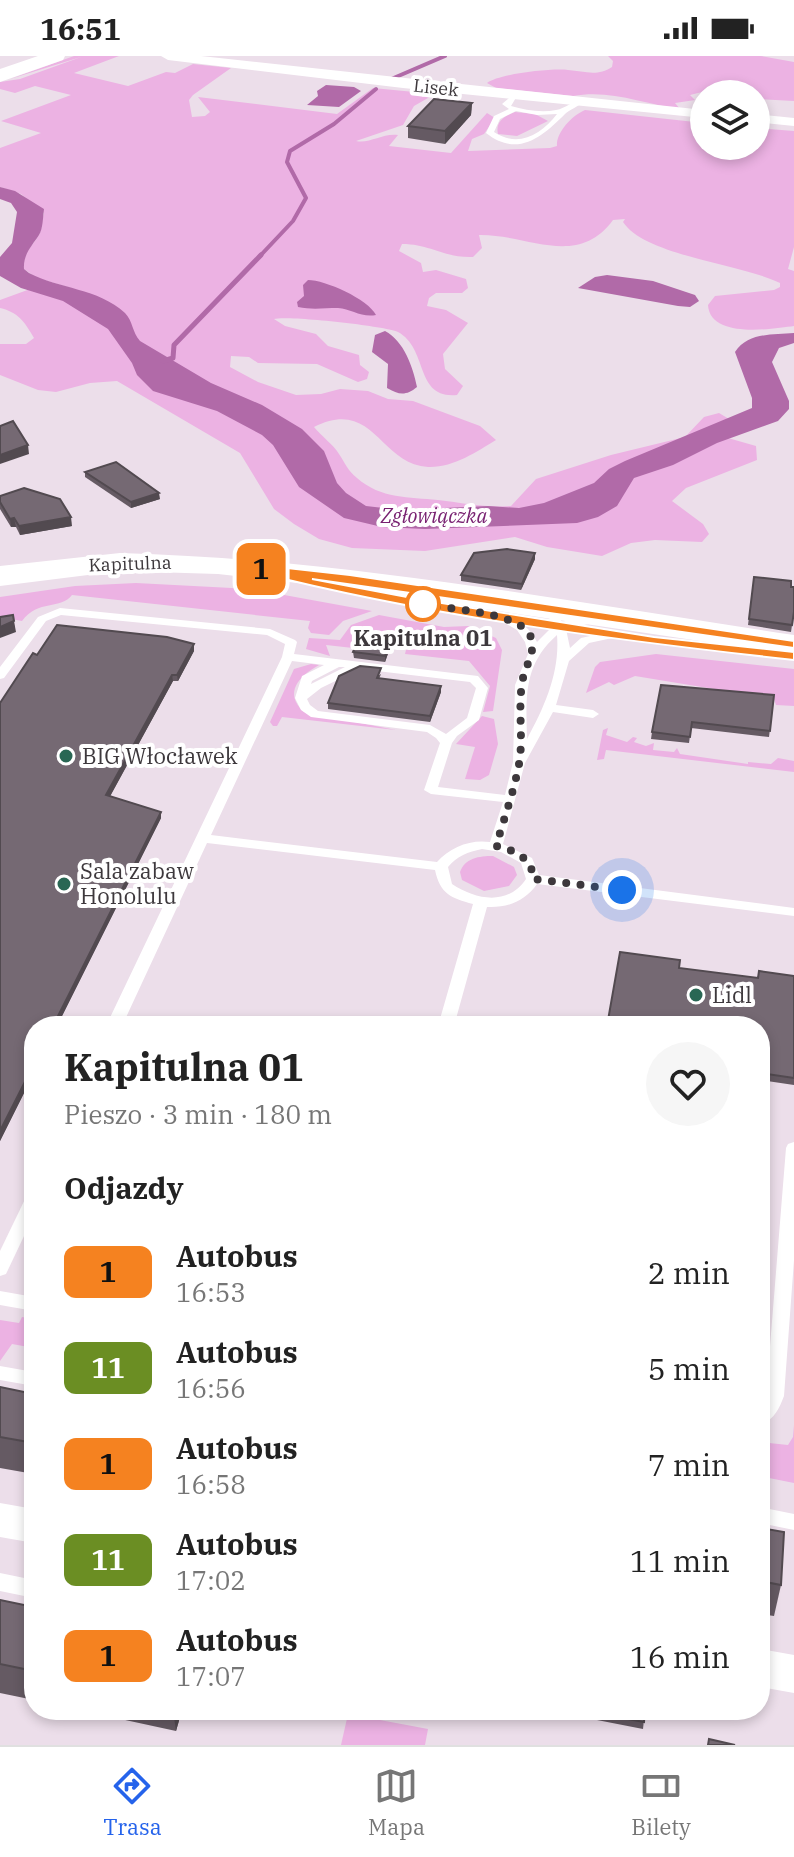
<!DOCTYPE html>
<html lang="pl">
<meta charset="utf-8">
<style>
body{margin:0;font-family:"IBM Plex Serif",serif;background:#f6f6f6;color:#222;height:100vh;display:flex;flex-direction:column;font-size:30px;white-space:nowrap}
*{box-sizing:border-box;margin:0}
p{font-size:26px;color:#767676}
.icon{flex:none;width:44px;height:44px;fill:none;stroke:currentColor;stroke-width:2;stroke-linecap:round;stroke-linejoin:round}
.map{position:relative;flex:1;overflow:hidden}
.side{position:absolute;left:24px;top:960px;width:746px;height:704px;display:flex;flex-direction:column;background:#fff;border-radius:32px;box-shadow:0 4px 12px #0003}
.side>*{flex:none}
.badge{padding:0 16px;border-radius:12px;font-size:28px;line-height:52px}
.controls{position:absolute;left:690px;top:24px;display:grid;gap:16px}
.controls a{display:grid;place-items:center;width:80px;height:80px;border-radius:50%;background:#fff;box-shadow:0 4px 12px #0003;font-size:40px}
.you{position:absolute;width:40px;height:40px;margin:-20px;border:6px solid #fff;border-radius:50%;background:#1a73e8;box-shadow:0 0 0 12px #1a73e833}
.map>.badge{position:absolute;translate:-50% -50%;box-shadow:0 0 0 4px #fff}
h2{padding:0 40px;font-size:30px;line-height:72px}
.round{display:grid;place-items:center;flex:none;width:84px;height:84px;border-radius:42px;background:#f6f6f6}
.headline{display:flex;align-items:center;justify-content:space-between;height:136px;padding:0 40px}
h1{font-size:38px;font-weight:700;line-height:60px}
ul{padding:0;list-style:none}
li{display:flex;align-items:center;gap:24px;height:96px;padding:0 40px}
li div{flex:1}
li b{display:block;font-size:30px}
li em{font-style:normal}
li .badge{min-width:88px;font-weight:700;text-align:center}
.status{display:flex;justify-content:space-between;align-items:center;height:56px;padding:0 40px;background:#fff;direction:ltr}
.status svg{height:22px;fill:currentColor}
.dock{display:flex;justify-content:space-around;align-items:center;height:112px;border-top:2px solid #e0e0e0;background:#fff;font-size:22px;color:#767676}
.dock a{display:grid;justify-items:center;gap:4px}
.dock .selected{color:#2563eb}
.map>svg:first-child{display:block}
</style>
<div class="status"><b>16:51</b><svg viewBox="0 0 49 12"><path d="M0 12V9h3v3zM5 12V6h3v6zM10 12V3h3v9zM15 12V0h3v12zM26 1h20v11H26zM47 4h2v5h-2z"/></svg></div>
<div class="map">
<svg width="794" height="1689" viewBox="0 0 794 1689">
<rect width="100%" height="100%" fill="#ecdeea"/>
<g fill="#ecb2e3">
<path d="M74,0h45l-45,17 54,13 38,-14 9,1 18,-9 38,4 -38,27 -4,5 3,17 13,-1 5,-4 -12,-15 139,17 36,-26 62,6 -21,12 -11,19 -47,16c14,3 26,-8 42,-6l-9,11 62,7 36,-40 8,5 -11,16 -12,5 -4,12 82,-3 7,-2c-1,-13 14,-30 28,-36l119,13v23h52v-18l38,3v116l-6,22 6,2v55c-22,3 -84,13 -86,-21l7,-9 59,-6 6,-3v-4c-38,-19 -135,-27 -157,-61l2,-3 -12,1c-36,49 -85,14 -134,15l3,13 -9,9c-30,1 -42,-13 -71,-13l-3,7 22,12 2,9 13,-2 30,9 2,9 -6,5h-26l-7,5 -2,8 19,4 22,13 -25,31 2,15 18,17 -6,9c-43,4 -28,-46 -59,-63 -11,-6 -112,-17 -124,-13l11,7 31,8 12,12 31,9 1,10 9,7 -2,7 -9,3 -41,-18 -59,-1 -9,-6 -18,-1 -1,11 28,15 38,13 25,-1 19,-5 28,2 20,8 25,2 67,25 16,14c-20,12 -43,28 -68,27 -49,-3 -54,-70 -114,-40 7,9 19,17 25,27 6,9 9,17 18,24 24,21 52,19 81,22 26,3 48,8 73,6l25,-27 75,-24 74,-18 19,-20 15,-4 15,9 -6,16 28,8 1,14 -71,28 -14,13 31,23 6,10 -7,8 -47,-2 -24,3 -29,13 -55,-9 -32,-10 -90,14 -73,-3 -33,-9 -25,-15 -20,-15 -34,-56 -123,-72 -27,2 -34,9 -18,-2 -38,-15v-31h26l8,-6c-9,-16 -16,-26 -34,-30v-8l33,-12h38l-34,-10 -13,-9c-2,-19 10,-23 16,-36 2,-6 2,-14 4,-20l-23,-19 -21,-7v-39l41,-15 -40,-12 70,-26 -36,-9 -20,7 -15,-4v-7l20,-3 61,-22 -71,22z"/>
<path d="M608,0h153l33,6v39l-38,-2v-5l-54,-2 -12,3 5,5 -20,3 5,6c-36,-5 -70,-20 -107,-13l-77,-8 -9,-5c12,-9 64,-15 81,-13 16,1 29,7 44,-3l1,-6z"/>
<path d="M515,56l20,2 13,7 -31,15 -19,-2c-3,-12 6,-18 17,-22z"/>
<path d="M136,527l115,6 121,22 -29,10 -14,14 -18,-2 -3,-5 2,-7 -238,-26c-11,15 -34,4 -50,26l-22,-4v-20l75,-11z"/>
<polygon points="379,559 444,571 468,570 496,582 502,594 493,655 483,656 490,630 469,605 405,598 407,590 357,584 353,592 326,589 330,600 306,593 309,582 340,584 351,569"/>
<polygon points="656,598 794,613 794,650 776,649 774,643 635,620 614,629 609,626 586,637 595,611 600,606"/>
<path d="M311,608l8,1c-20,11 -36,28 -15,47l92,18 -114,-13 -5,9h-4l-3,-4 24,-53z"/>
<polygon points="482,660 494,663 498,688 489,719 480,724 465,723 475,691 456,688"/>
<polygon points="608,672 606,679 627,686 633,681 637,682 634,686 646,690 654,687 653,694 674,696 677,692 680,698 748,708 748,706 771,708 778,702 794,705 794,716 606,694 604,703 597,704 603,674"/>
<path d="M493,800l21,11 3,8 -8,11 -25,5 -22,-11 -2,-8c5,-14 19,-16 33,-16z"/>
<polygon points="22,1261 34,1263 34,1292 12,1288 0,1305 0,1264 19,1267"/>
<polygon points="794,1369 794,1427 769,1422 766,1452 760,1441 760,1386 788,1389 793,1381"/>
<polygon points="348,1658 428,1673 425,1689 341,1689"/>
</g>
<g fill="#b16aa8">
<polygon points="326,29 354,31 361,35 339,51 307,49 318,40 317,35"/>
<path d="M0,131l15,4 29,18c-1,7 -1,20 -5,26 -7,11 -16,19 -15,34l5,4c30,16 69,15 96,40 8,8 7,19 15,28l71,42 51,22 40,24 22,22 13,32 9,10 20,13 35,4 87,-4 31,2 25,-5 50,-20 15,-14 16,-8 127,-53v-10l-17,-46c13,-20 38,-17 59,-19v10l-15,5 -7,14 17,39v8l-11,12 -61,22 -44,22 -39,13 -17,28 -19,11 -21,6 -152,6 -43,-2 -38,-9 -45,-31 -26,-42 -11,-10 -45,-24 -64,-20 -16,-16 -5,-12 -24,-34 -45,-28 -42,-13 -21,-12v-19l12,-14 5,-31 -6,-9 -11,-4z"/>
<polygon points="607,219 653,225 695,239 699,245 690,251 678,250 578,232 595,221"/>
<path d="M308,224c17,0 60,19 68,35 -14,3 -25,-6 -38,-7 -14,0 -26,2 -40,-1l-1,-5 7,-6 -1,-11z"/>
<path d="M385,275c19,10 28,36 32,56 -11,9 -18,8 -30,1l1,-24 -16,-12 3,-17z"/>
</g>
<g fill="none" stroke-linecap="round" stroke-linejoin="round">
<g stroke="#b16aa8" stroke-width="4">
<polyline points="389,24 445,0"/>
<polyline points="259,201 293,165 306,142 287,106 290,95 334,68 376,33"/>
</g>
<polyline stroke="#b16aa8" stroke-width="5" points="163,305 173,302 174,289 261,199"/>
<g fill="#fff" fill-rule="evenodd">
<path d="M514,38l3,2 -6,10c14,4 30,7 45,4 11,-2 20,-12 29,-9 -6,5 -16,9 -20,13 -23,23 -47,44 -79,19l8,-17 15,-7 -7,-5zM516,55l21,4 20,-1c-16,21 -39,34 -63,18l6,-13z"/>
<path d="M60,552l210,21 25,11 2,2 -3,12 184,22 10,12 -9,32 -22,16 -5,7 -14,44 67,8 8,-33 2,-77 13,-31 -3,-12 -8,-12 -14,-8 -28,-7 -2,-2 6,-3c24,5 46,8 58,32l16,-16 -4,-7 2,-2h8l3,5 14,-4 17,1v4l-27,6 4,19 11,-10 32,-7 6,4 -2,2 -28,6 -20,18 -13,44 37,5 6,4 -6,4 -40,-6 -28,51 -22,81 29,14 7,17 255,33v8l-257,-32c-12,17 -29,24 -50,23l-33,119h-16l35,-122c-22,-6 -33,-10 -38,-34l-228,-27 -85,183h-16l176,-369 3,-13 -18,-9 -206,-20 -15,6 -42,57 -4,1v-12l38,-50zM557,579c3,37 -12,71 -30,104 -1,-42 -4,-74 30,-104zM292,605l32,4 -22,11 -7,22 6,12 10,7 116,15 9,6 4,5 -16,47 7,4 72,8 -13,40c-19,-3 -40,5 -53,20l-226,-27zM339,611h6l-34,17 1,-3zM360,613l110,13 6,6 -9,30 -21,16 -16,-9 -112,-14 -8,-6 -3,-6 14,-11zM482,793l19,3 20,11 5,16c-18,27 -50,21 -74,5l-4,-17c9,-11 20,-15 34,-18z"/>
<path d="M794,1086v118l-10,136c-5,13 -10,24 -24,29v-19l6,-10 20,-248 2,-4z"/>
<polygon points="34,1135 34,1159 6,1218 0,1220 0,1195 28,1137"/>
<polygon points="0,1235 34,1241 34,1255 0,1249"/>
<polygon points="0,1310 34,1316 34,1330 0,1324"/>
<polygon points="760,1451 794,1458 794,1474 760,1467"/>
<polygon points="0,1517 34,1524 34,1542 0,1535"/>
</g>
<g fill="#fff" fill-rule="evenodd">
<polygon points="161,0 201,0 704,54 704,62 403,32 168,4"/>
<polygon points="756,58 794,62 794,70 756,66"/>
<polygon points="0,1447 34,1453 34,1487 0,1481"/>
<polygon points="760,1593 794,1599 794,1637 760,1631"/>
</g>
<g fill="#fff" fill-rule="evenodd">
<polygon points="38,0 65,0 63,4 0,26 0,13"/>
<path d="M120,497c226,6 450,49 674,82v20l-444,-66 -132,-15 -98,-3 -120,15v-20z"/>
</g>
</g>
<g fill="#655a63">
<polygon points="472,47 471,59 445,88 408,82 408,70"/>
<polygon points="85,416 160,443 131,452 85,421"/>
<polygon points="0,440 72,470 20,479 16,471 11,471 0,453"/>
<polygon points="535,497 535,503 521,534 461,525 461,519"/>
<polygon points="754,521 791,531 794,556 791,576 748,569"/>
<polygon points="391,583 391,589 385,606 354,602 353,596"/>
<polygon points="194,588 194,595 178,625 173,625 110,740 161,756 161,762 57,970 34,970 34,1017 0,1085 0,647 37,599"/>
<polygon points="381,618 379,623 441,630 441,636 430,666 328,653 328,647"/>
<polygon points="774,639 769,681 691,672 689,687 651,683 652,676"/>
<polygon points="679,912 758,922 794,920 794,1029 760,1024 760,970"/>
<polygon points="0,1331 34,1338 34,1418 0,1412"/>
<polygon points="760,1472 781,1529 774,1560 760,1558"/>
<polygon points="0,1544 34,1551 34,1644 0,1637"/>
<polygon points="79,1654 182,1654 176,1675"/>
<polygon points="598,1654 645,1654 643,1673 597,1664"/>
</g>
<g fill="#524a50">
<polygon points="472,47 471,59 445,88 445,75"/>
<polygon points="28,389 29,398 0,408 0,399"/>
<polygon points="159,437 160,443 131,452 131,446"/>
<polygon points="71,461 72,470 20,479 19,470"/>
<polygon points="14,462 16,471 11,471 10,463"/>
<polygon points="535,497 535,503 521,534 522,528"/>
<polygon points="14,565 16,576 0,582 0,571"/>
<polygon points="391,583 391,589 385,606 385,600"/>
<polygon points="194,588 194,595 178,625 177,619"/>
<polygon points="172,619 173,625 107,746 106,739"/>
<polygon points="441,630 441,636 430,666 430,660"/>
<polygon points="161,756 161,762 57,970 53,970"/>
<polygon points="34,1008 34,1017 0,1085 0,1075"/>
<polygon points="173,1654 182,1654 176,1675"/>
</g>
<g fill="#756973" stroke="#524a50" stroke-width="2">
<polygon points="434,43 472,47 445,75 408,70"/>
<polygon points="13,365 28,389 0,399 0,370"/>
<polygon points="116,406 159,437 131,446 85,416"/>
<polygon points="24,432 60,443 71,461 19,470 14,462 10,463 0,446 0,440"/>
<polygon points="507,493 535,497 522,528 461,519 474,497"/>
<polygon points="754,521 791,525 791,531 794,531 794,556 792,569 749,563"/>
<polygon points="13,559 14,565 0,571 0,561"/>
<polygon points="57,569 167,581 194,588 177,619 172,619 106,739 161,756 53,970 34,970 34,1008 0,1075 0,647 33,597 37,599"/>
<polygon points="360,579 391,583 385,600 353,596"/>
<polygon points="360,610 381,612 377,622 441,630 430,660 328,647 339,620"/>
<polygon points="661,629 774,639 770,675 692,666 690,681 652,676"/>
<polygon points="620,896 680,904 679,912 758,922 759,915 794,920 794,1022 760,1017 760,970 607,970"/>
<polygon points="0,1331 34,1338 34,1387 0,1381"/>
<polygon points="760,1472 784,1476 781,1529 760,1525"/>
<polygon points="0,1544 34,1551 34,1615 0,1608"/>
<polygon points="598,1654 645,1654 644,1666 597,1657"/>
<polygon points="709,1683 735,1689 708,1689"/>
</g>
<path fill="#f58220" stroke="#fff" stroke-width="2" d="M260,509l90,10 444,66v7l-482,-69 111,21 231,37 140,15v8c-180,-20 -362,-43 -538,-88v-5z"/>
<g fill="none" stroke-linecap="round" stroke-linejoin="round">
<path stroke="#3d383c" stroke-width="8" stroke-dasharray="0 14.4" d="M423,548c25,5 89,8 105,28 11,15 -2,32 -5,46 -6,29 1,58 -4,86 -5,27 -15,55 -23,82 18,4 37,12 37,33l89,11"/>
</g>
<circle fill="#fff" stroke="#f58220" stroke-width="4" cx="423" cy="548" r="16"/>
<g fill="#296754" stroke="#fff" stroke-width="3">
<circle cx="66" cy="700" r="8"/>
<circle cx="64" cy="828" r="8"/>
<circle cx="696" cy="939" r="8"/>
</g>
<g text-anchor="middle" stroke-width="8" stroke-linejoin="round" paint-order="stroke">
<g font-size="18" fill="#3d383c" stroke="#fff">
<text transform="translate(436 32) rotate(6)" y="6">Lisek</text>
<text transform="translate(130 508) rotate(-2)" y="6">Kapitulna</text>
</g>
<g font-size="20" font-style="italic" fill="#782171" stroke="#fff">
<text x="434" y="467">Zgłowiączka</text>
</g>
<g font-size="22" font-weight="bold" fill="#3d383c" stroke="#fff">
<text x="423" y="590">Kapitulna 01</text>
</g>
<g font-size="22" fill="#3d383c" stroke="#fff" text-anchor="start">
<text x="82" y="708">BIG Włocławek</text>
<text x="80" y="823">Sala zabaw<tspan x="80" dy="25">Honolulu</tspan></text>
<text x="712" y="947">Lidl</text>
</g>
</g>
</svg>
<div class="controls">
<a><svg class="icon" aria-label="layers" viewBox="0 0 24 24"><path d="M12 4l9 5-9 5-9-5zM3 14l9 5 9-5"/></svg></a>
</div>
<div class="you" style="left:622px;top:834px"></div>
<b class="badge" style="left:261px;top:513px;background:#f58220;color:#111">1</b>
<section class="side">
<div class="headline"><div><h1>Kapitulna 01</h1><p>Pieszo · 3 min · 180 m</p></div><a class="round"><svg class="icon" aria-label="heart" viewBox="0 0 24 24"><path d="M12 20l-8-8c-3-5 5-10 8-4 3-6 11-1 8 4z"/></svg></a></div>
<h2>Odjazdy</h2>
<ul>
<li><span class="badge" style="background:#f58220;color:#111">1</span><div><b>Autobus</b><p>16:53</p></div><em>2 min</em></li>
<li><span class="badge" style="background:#6b8e23;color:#fff">11</span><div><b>Autobus</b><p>16:56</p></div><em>5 min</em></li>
<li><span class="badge" style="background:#f58220;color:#111">1</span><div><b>Autobus</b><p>16:58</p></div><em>7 min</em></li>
<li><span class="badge" style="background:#6b8e23;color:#fff">11</span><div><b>Autobus</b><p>17:02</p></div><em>11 min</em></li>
<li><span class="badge" style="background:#f58220;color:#111">1</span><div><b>Autobus</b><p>17:07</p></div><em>16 min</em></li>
</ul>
</section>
</div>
<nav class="dock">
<a class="selected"><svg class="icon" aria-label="directions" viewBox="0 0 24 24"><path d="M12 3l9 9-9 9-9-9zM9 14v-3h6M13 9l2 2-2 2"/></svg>Trasa</a>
<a><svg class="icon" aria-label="map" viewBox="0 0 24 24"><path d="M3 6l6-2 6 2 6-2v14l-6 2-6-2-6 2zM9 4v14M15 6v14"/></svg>Mapa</a>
<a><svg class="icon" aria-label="tickets" viewBox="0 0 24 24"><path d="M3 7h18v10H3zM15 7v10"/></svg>Bilety</a>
</nav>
